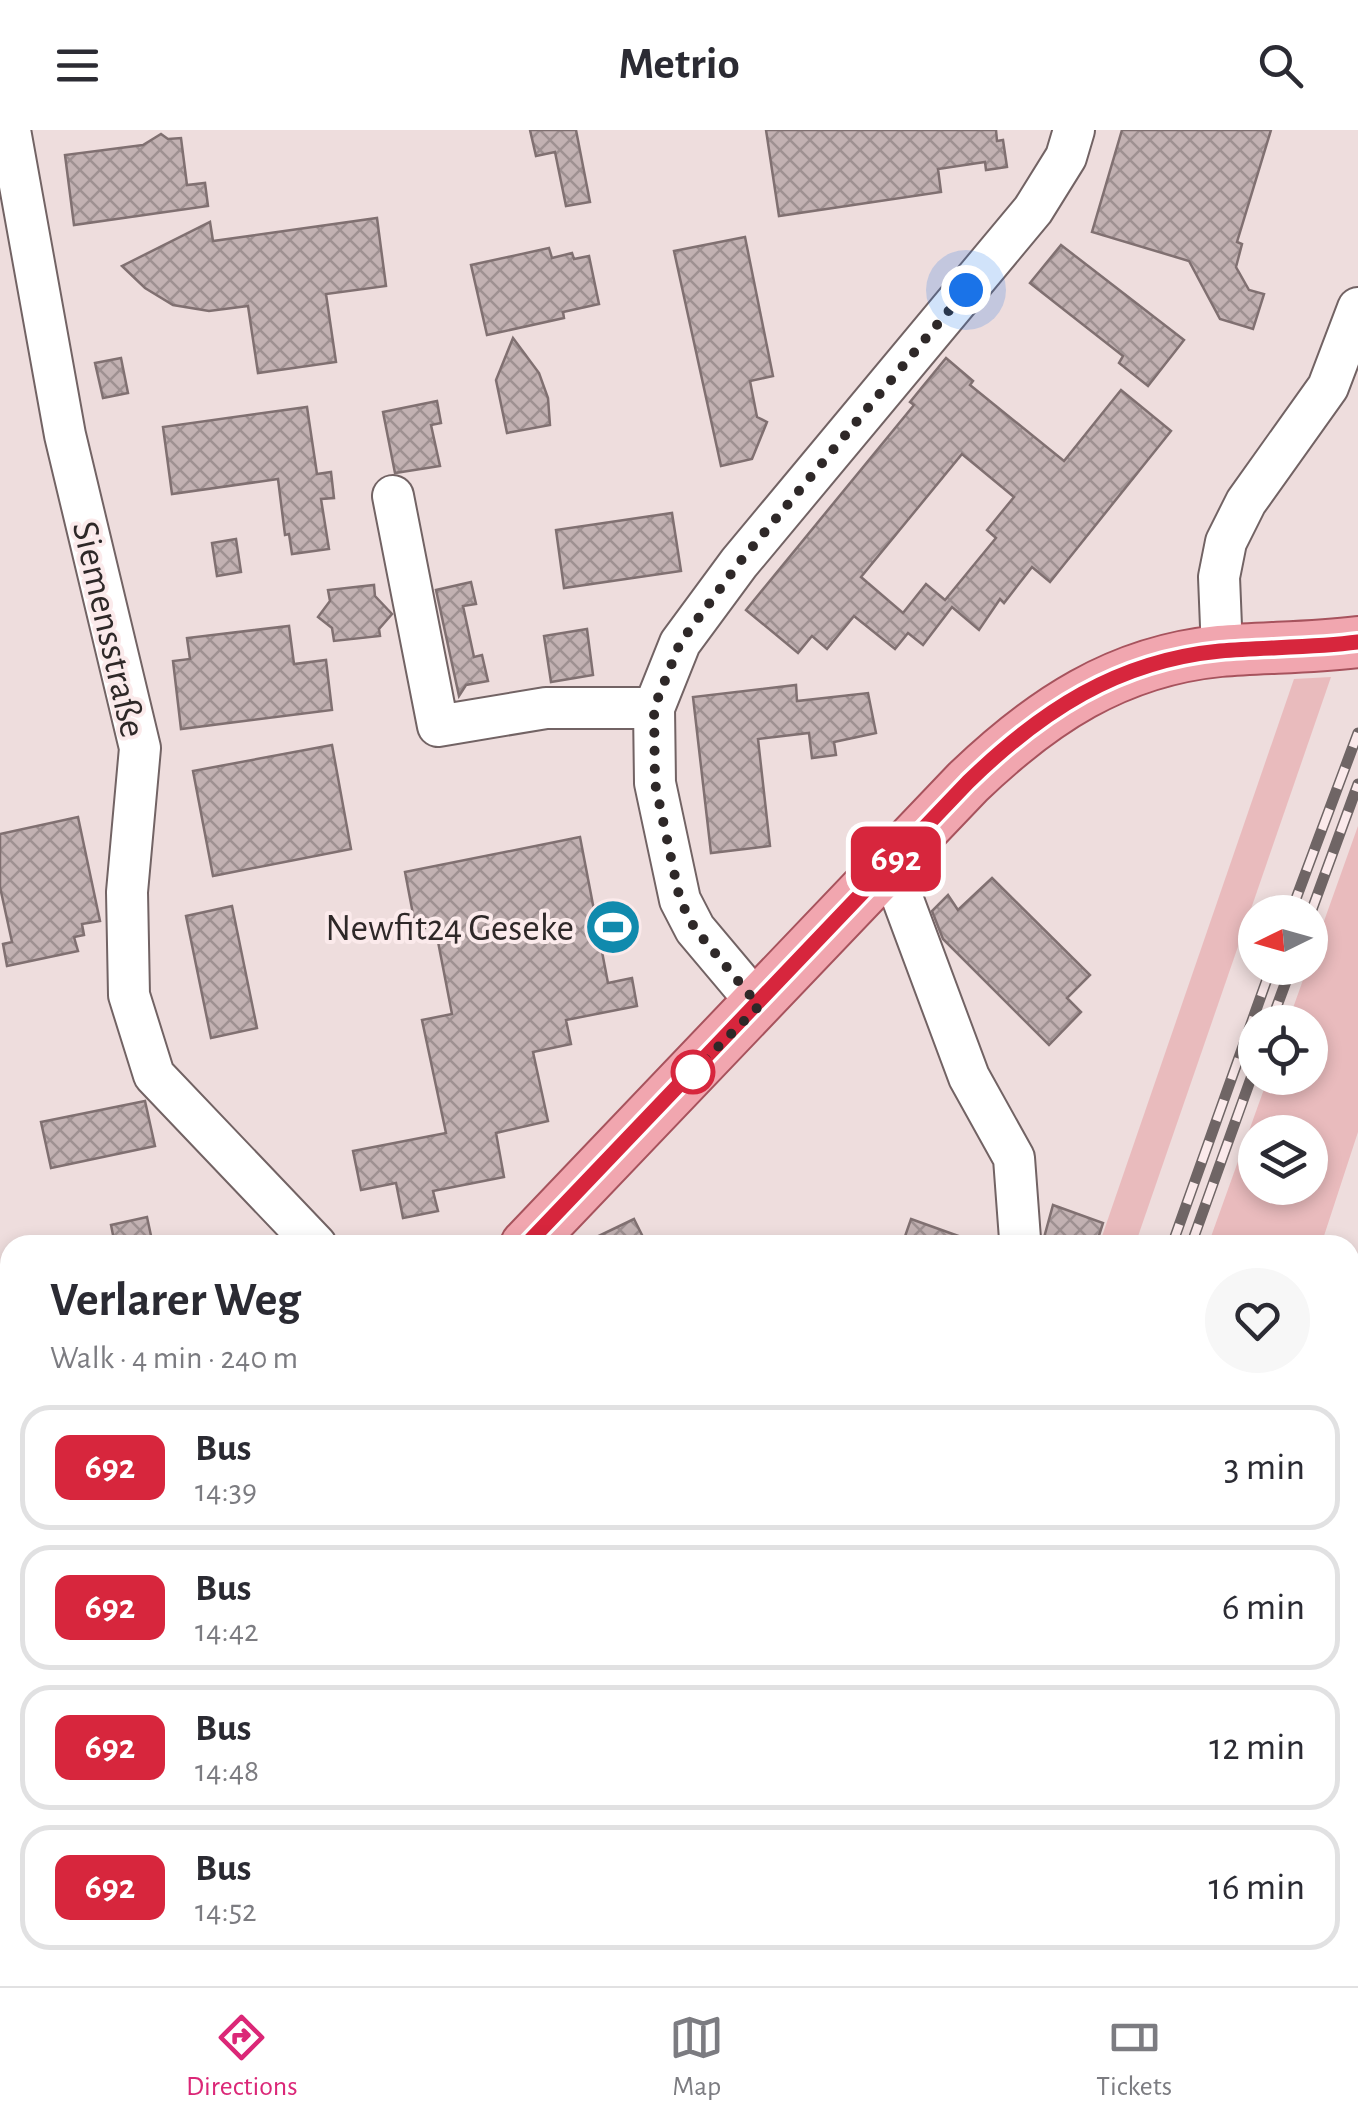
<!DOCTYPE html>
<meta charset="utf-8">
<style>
body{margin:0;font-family:"Alegreya Sans",sans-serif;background:#f7f7f7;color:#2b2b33;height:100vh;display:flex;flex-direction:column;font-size:38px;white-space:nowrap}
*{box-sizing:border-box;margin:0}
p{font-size:32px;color:#7c7c81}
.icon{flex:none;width:55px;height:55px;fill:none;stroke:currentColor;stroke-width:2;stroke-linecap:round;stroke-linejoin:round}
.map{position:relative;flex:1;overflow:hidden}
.side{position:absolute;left:0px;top:1105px;width:1360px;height:752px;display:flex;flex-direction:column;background:#fff;border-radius:30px 30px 0 0;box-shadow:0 5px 15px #0003}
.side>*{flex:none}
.badge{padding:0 20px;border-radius:15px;font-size:35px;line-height:65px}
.needle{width:65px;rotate:265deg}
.controls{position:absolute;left:1238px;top:765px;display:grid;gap:20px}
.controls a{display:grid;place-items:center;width:90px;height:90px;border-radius:50%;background:#fff;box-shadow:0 5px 15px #0003;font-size:50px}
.you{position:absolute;width:50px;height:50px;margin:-25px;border:8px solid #fff;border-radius:50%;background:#1a73e8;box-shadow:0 0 0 15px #1a73e833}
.map>.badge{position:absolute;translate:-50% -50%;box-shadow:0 0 0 5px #fff}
.round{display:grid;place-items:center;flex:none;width:105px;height:105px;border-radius:52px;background:#f7f7f7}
.head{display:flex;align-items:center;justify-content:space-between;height:170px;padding:0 50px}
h1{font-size:48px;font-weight:600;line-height:75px}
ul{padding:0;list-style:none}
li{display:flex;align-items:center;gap:30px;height:125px;margin:0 20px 15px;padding:0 30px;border:5px solid #e1e1e2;border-radius:30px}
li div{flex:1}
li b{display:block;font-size:38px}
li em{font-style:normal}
li .badge{min-width:110px;font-weight:700;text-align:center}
header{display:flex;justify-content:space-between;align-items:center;height:130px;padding:0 50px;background:#fff;font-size:45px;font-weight:600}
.tabs{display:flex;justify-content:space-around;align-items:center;height:140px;border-top:2px solid #e1e1e2;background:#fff;font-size:28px;color:#7c7c81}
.tabs a{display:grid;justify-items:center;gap:5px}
.tabs .current{color:#db2777}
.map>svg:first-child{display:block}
</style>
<header><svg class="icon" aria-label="menu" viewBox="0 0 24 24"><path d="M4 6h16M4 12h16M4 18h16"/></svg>Metrio<svg class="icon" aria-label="search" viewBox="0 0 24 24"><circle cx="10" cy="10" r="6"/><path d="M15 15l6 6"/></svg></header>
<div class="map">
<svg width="1358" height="1856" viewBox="0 0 1358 1856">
<defs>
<pattern id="building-cross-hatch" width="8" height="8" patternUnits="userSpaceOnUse" patternTransform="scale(2.5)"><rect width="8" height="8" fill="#c2b1b2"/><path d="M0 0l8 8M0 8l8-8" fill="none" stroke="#9e9091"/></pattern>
</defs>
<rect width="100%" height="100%" fill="#edd"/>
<g fill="#e9bbbd" fill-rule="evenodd">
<polygon points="1331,547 1135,1115 1099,1115 1294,549"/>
<path d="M1358,696v306l-37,113h-113l60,-167h42v-56h-22zM1255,1002h55v56h-55z"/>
</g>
<g fill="url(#building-cross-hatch)" stroke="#807071" stroke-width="2.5" fill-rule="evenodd">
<polygon points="530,0 576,0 590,72 566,76 555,22 536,26"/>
<polygon points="766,0 996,0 997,11 1003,10 1007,37 986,40 985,32 938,39 941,62 779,86"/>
<polygon points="1122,0 1271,0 1237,112 1242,114 1236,137 1249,160 1264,164 1253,199 1220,189 1189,131 1092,102"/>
<polygon points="161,4 168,9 181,8 187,55 205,53 208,76 74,95 65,25 143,15"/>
<polygon points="377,88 386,156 326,164 336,232 258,243 248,176 209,181 173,175 145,158 122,136 210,92 213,111"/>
<polygon points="745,107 773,246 750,251 757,287 767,292 752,329 721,336 674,121"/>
<polygon points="1061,115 1184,210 1148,256 1119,233 1123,226 1030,153"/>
<polygon points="549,118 552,128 572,123 574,129 589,126 599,174 563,182 564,188 487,205 471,135"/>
<polygon points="513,208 539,243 548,268 550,295 507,303 496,250"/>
<polygon points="121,228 128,263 103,268 95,233"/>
<path d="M946,228l27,23 -3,4 94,76 57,-71 50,41 -121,151 -18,-15 -28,36 -4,-4 -21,31 -27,-23 -29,38 -15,-12 -13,16 -41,-33 -27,33 -15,-13 -14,17 -52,-43 168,-205 -4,-3zM962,324l52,43 -27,33 9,8 -51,62 -19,-16 -23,29 -42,-36z"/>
<polygon points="437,271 441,293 431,295 440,336 395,343 383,282"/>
<polygon points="307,277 317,344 331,342 334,368 321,369 329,419 292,424 289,404 285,405 278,349 172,364 163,297"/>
<polygon points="672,383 681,441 564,458 556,400"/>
<polygon points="236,409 241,442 217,446 212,413"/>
<polygon points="471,452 476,474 463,476 474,527 482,525 488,551 466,555 459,566 436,460"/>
<polygon points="374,455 375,466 392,484 379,499 380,506 334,511 332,498 318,487 330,471 328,460"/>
<polygon points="289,496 294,534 326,530 332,580 181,599 173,531 190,529 187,508"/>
<polygon points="587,499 593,545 551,552 544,506"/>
<polygon points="796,555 797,571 868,563 876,603 834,612 836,625 812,628 809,603 758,609 770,716 711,723 693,567"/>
<polygon points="332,615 351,719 213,746 193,641"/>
<polygon points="78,687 100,791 82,794 84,805 74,807 78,821 7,836 3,814 12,812 0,757 0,704"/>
<polygon points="580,707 608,853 632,848 637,876 566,890 571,914 533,922 548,991 496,1003 504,1047 433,1061 438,1081 403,1088 396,1053 361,1060 353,1021 446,1003 422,890 452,884 435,796 416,800 405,742"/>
<polygon points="992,748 1090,845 1067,868 1081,882 1049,915 943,809 932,781 948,765 958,780"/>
<polygon points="232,776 257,898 211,908 186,786"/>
<polygon points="145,971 155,1016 51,1038 41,992"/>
<polygon points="1053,1075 1103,1093 1096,1115 1042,1115"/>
<polygon points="147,1087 153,1115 115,1115 111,1095"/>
<polygon points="634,1089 647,1115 580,1115"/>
<polygon points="911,1089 975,1112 975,1115 902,1115"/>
</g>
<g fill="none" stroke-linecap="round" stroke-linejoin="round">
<g stroke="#726364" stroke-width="44">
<g id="minor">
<polyline points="10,0 65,305 140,618 127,762 129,865 154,945 316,1115"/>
<polyline points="393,366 438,596 546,578 654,578"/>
<polyline points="1222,521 1219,447 1226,412 1246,372 1328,257 1358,178"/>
<polyline points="890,735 969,947 1014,1028 1020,1109"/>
<polyline points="759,875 695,799 680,770 655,653 654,578 680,513 739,433 1033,80 1066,27 1074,0"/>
<polyline points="0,1301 10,1299"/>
<polyline points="330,1848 334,1856"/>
<polyline points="523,1848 526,1856"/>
</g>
</g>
<g stroke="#a7535d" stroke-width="54">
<g id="major">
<path d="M526,1115l442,-463c73,-70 149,-121 252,-131 46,-4 92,-3 138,-9"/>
<polyline points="0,1654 10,1644"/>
</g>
</g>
<use href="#minor" stroke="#fff" stroke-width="40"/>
<use href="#major" stroke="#f1a6af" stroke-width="50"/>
<g stroke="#6f6565" stroke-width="11">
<g id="rail">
<polyline points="1291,782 1358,603"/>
<polyline points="1310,785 1358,654"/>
<polyline points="1271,892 1291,838"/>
<polyline points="1172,1115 1271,838"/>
<polyline points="1191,1115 1255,937"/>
<polyline points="908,1856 911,1848"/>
<polyline points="925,1856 928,1848"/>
</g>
</g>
<use href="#rail" stroke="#fbeaeb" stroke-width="8" stroke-dasharray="22" stroke-linecap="butt"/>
</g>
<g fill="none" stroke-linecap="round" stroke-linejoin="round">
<g stroke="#fff" stroke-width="22">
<path id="line" d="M526,1115l442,-463c73,-71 149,-121 252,-131 46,-4 92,-3 138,-9"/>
</g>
<use href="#line" stroke="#d7263d" stroke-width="15"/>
<polyline stroke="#2e2828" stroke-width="10" stroke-dasharray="0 18" points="693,942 759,876 695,799 680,770 655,653 654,578 680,513 739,433 966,160"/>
</g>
<defs>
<g id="stadium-disc" transform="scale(2.875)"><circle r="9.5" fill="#108aad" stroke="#fbeaeb"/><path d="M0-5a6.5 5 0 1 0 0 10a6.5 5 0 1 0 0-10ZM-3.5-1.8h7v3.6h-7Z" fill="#fff"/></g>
</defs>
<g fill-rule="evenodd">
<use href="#stadium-disc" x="613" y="797"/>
</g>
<circle fill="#fff" stroke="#d7263d" stroke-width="5" cx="693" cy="942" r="20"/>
<g text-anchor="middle" stroke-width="8" stroke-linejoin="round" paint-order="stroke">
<g font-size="38" fill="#2e2828" stroke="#fbeaeb">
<text transform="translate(110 499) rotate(77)" y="13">Siemensstraße</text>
</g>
<g font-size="38" fill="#2e2828" stroke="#fbeaeb" text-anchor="end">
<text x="574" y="810">Newfit24 Geseke</text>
</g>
</g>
</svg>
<div class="controls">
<a><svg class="needle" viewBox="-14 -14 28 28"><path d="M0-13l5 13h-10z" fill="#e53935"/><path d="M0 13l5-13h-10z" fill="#7c7c81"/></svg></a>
<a><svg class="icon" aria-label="locate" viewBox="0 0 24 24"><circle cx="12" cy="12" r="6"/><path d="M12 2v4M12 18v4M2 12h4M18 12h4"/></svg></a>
<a><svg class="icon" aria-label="layers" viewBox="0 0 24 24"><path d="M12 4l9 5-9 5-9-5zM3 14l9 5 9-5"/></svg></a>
</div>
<div class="you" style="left:966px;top:160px"></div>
<b class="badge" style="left:896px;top:729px;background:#d7263d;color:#fff">692</b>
<section class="side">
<div class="head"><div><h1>Verlarer Weg</h1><p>Walk · 4 min · 240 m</p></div><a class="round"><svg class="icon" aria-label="heart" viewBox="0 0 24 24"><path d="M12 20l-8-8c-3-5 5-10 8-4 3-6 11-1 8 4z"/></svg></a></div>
<ul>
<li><span class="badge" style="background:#d7263d;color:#fff">692</span><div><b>Bus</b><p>14:39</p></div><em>3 min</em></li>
<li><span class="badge" style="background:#d7263d;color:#fff">692</span><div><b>Bus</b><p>14:42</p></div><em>6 min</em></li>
<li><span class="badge" style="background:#d7263d;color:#fff">692</span><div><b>Bus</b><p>14:48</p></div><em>12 min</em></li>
<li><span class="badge" style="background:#d7263d;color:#fff">692</span><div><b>Bus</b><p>14:52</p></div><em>16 min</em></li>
</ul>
</section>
</div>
<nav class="tabs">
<a class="current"><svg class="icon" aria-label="directions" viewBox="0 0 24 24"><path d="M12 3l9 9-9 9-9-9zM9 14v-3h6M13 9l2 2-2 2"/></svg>Directions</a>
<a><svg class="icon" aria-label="map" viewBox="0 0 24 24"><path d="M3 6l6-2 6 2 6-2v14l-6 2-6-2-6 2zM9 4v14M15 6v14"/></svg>Map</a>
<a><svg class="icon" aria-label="tickets" viewBox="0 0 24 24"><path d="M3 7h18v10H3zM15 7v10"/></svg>Tickets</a>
</nav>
